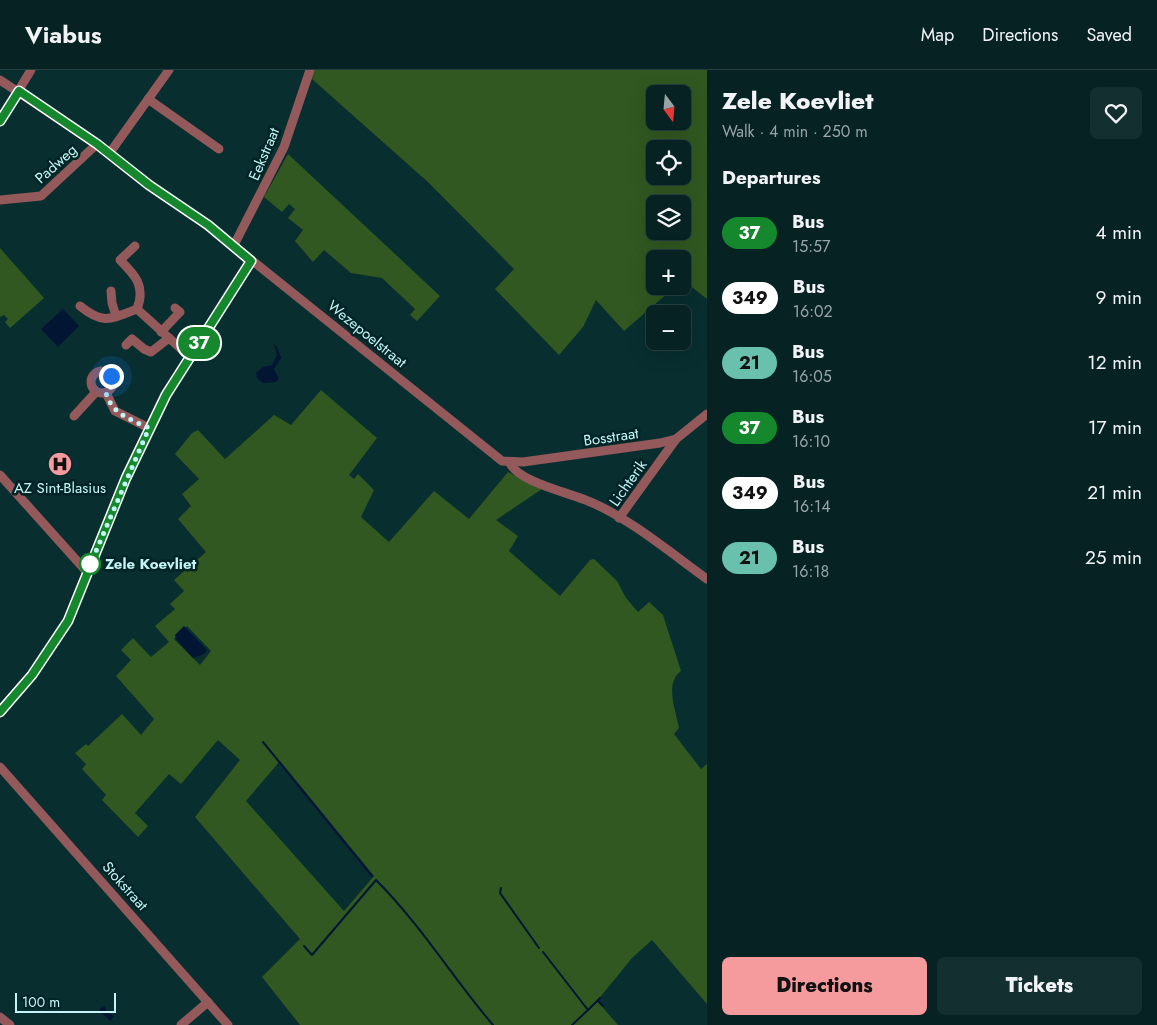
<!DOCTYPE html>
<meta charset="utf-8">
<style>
body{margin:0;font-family:Jost,sans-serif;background:#142f30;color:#f1f3f6;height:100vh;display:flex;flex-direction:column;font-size:19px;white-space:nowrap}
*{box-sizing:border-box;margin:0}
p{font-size:16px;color:#98a4a6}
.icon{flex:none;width:28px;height:28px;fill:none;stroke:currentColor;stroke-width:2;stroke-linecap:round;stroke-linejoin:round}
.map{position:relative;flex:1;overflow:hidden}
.details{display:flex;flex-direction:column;background:#062223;width:450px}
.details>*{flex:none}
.badge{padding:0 10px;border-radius:16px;font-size:18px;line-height:32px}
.needle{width:32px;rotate:164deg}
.tools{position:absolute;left:646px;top:15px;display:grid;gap:10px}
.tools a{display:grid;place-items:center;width:45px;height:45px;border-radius:8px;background:#062223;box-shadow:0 5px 20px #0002,0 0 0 1px #273f41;font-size:25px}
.scale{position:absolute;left:15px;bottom:12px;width:101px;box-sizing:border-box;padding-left:5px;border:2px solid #c3f5f6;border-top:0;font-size:14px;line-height:18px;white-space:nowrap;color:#c3f5f6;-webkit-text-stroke:4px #002425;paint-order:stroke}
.you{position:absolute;width:25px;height:25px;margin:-12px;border:4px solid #fff;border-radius:50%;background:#1a73e8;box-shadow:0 0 0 8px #1a73e833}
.map>.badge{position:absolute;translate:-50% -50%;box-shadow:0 0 0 2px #fff}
h2{padding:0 15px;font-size:19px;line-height:45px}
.round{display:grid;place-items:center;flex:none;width:52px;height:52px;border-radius:8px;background:#142f30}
.summary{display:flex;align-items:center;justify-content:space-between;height:85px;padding:0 15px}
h1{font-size:24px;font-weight:800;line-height:38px}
.cta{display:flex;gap:10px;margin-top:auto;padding:10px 15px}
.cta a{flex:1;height:58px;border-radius:8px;background:#f59b9e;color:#111;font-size:20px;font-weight:800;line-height:58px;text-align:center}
.cta a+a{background:#142f30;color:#f1f3f6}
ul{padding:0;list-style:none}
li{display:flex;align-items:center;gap:15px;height:65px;padding:0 15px}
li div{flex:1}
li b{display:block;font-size:19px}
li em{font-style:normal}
li .badge{min-width:55px;font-weight:700;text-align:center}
header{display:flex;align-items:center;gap:30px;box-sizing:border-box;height:70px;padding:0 25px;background:#062223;border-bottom:1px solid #273f41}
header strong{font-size:24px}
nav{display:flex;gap:28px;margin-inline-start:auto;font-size:18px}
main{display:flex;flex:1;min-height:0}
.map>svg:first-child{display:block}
</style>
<header>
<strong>Viabus</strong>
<nav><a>Map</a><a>Directions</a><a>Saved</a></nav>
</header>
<main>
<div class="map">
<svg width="707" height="955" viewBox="0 0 707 955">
<rect width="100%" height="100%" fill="#082e2f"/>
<g fill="#315821" fill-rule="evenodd">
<path d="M314,0h393v229l-24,-19 -1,-21h-27v27h21l-52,45 -28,-31 -13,27 -24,28 -64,-66 19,-20 -85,-86 -117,-104zM655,24h27v27h-27zM655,79h27v27h-27zM655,134h27v27h-27z"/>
<polygon points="288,84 440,226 417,251 410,245 415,239 382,208 351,203 324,180 313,192 295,171 303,160 288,148 295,139 289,134 282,142 264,127"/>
<polygon points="0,178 44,228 10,258 5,252 8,249 4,245 0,247"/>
<path d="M321,320l56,48 -28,37 5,4 4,-5 16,16 -13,27 28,25 45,-51 35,28 39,-47 34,17 -46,31 22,16 -9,15 51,45 30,-36 4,-1 23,22 9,17 12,14 11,-10 14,13 18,56c-17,12 -5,40 -2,57l-5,6 27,35 6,-5v240l-55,-64 -20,18 -35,43 21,24h-318l-38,-48 38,-38 -105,-122 45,-57 -22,-20 -37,44 -12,-10 -34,39 13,13 -10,11 -36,-37 4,-5 -24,-26 4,-5 -11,-11 11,-9 2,2 34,-32 19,21 13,-16 -38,-43 15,-16 -10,-10 12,-12 18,19 18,-15 -14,-16 20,-17 -5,-5 14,-13 -10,-11 32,-28 -28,-33 13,-13 -9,-12 17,-15 -24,-25 17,-21 6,-3 27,29 49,-44 17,10zM187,556l24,25 -11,14 -26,-26zM280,691l94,115 -30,35 -98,-110z"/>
</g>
<g fill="#021533">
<polygon points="63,239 79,256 58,277 41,259"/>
<polygon points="274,275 277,276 281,288 274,299 279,309 276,312 263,313 257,308 256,303 263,297 272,295 277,285"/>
<polygon points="184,556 207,580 204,584 193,588 176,569 175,565"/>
<polygon points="104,936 108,943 114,946 110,951 100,941 100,938"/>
</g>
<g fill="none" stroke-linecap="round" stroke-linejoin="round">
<g stroke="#021533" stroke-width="2">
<polyline points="263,672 372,806"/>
<polyline points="501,818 500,823 539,878"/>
<path d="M304,876l8,9 64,-75c44,44 77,98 117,145"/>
<polyline points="543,882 588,940 572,955"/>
<polyline points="598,931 603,936"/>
<polyline points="588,940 600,928"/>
</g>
<g stroke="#93595b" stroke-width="9">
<polyline points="0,10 97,74 149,115 208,155 502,391 523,392 660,373 676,369 707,344"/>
<polyline points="148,29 219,79"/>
<polyline points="0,51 31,0"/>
<polyline points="109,84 169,0"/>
<polyline points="0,130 41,126 97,74"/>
<polyline points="234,175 284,77 310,0"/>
<polyline points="111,221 112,233 116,246"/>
<path d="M80,236c23,19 31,13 57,3 9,-23 -2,-34 -17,-49l15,-14"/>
<polyline points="137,239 190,287"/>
<polyline points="161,262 180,242 175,238"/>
<polyline points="126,275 132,269 144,279 151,282 169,268"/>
<circle cx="102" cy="312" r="11"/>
<polyline points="106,323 115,341 149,358"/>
<polyline points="74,346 96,322"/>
<path d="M510,393c8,19 60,30 78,38 40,16 84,53 119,78"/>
<polyline points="0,405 87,502"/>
<polyline points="619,448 676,369"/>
<polyline points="0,642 32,605 68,551 126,408 166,325 251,191"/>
<polyline points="0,697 228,955"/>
<polyline points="0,947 10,955"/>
<polyline points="181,955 208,932"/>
</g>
</g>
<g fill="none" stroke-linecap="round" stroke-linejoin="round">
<g stroke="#fff" stroke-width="11">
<polyline id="line" points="0,51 19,21 97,74 149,115 208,155 251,191 166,325 126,408 68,551 32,605 0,642"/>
</g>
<use href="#line" stroke="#15882e" stroke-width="8"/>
<path stroke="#c3f5f6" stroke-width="5" stroke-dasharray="0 9" d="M90,494l-6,4 3,4 62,-144c-19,-9 -37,-14 -43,-35l6,-7 -1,-10"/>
</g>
<defs>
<g id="hospital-disc" transform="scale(1.25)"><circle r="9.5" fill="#f59b9e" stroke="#002425"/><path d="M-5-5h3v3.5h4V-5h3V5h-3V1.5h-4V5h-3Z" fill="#111"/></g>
</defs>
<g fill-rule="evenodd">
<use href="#hospital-disc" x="60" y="394"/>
</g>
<circle fill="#fff" stroke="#15882e" stroke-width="2.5" cx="90" cy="494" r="10"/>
<g text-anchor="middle" stroke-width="5" stroke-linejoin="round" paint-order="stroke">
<g font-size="15" fill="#c3f5f6" stroke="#002425">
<text transform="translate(264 84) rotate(-67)" y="5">Eekstraat</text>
<text transform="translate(56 94) rotate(-42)" y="5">Padweg</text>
<text transform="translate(367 264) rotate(39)" y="5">Wezepoelstraat</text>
<text transform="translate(611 367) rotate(-8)" y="5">Bosstraat</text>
<text transform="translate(628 413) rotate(-55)" y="5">Lichterik</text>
<text transform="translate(125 816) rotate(48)" y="5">Stokstraat</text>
</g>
<g font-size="15" fill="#c3f5f6" stroke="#002425">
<text x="60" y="423">AZ Sint-Blasius</text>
</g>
<g font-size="15" font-weight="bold" fill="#c3f5f6" stroke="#002425" text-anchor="start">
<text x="105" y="499">Zele Koevliet</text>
</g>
</g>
</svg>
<div class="tools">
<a><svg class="needle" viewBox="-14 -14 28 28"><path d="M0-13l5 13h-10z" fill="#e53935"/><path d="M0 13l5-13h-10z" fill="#98a4a6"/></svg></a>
<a><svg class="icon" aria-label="locate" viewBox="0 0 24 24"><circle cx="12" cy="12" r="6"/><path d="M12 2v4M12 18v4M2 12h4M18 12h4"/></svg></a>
<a><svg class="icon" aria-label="layers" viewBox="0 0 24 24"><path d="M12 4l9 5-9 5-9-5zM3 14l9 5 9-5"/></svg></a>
<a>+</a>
<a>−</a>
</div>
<div class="scale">100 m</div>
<div class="you" style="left:111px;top:306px"></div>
<b class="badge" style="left:199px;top:273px;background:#15882e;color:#fff">37</b>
</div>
<section class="details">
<div class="summary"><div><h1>Zele Koevliet</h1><p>Walk · 4 min · 250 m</p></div><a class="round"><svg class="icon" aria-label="heart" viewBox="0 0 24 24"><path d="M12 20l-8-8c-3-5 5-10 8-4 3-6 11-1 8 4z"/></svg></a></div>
<h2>Departures</h2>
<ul>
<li><span class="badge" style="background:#15882e;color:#fff">37</span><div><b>Bus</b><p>15:57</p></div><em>4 min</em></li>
<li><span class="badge" style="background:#fff;color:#111">349</span><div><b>Bus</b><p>16:02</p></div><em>9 min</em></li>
<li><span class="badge" style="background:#69c0ac;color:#111">21</span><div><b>Bus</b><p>16:05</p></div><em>12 min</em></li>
<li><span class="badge" style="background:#15882e;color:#fff">37</span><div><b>Bus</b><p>16:10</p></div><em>17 min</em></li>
<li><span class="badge" style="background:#fff;color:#111">349</span><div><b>Bus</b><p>16:14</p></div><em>21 min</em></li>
<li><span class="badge" style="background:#69c0ac;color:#111">21</span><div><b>Bus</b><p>16:18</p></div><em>25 min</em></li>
</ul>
<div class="cta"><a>Directions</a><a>Tickets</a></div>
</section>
</main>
